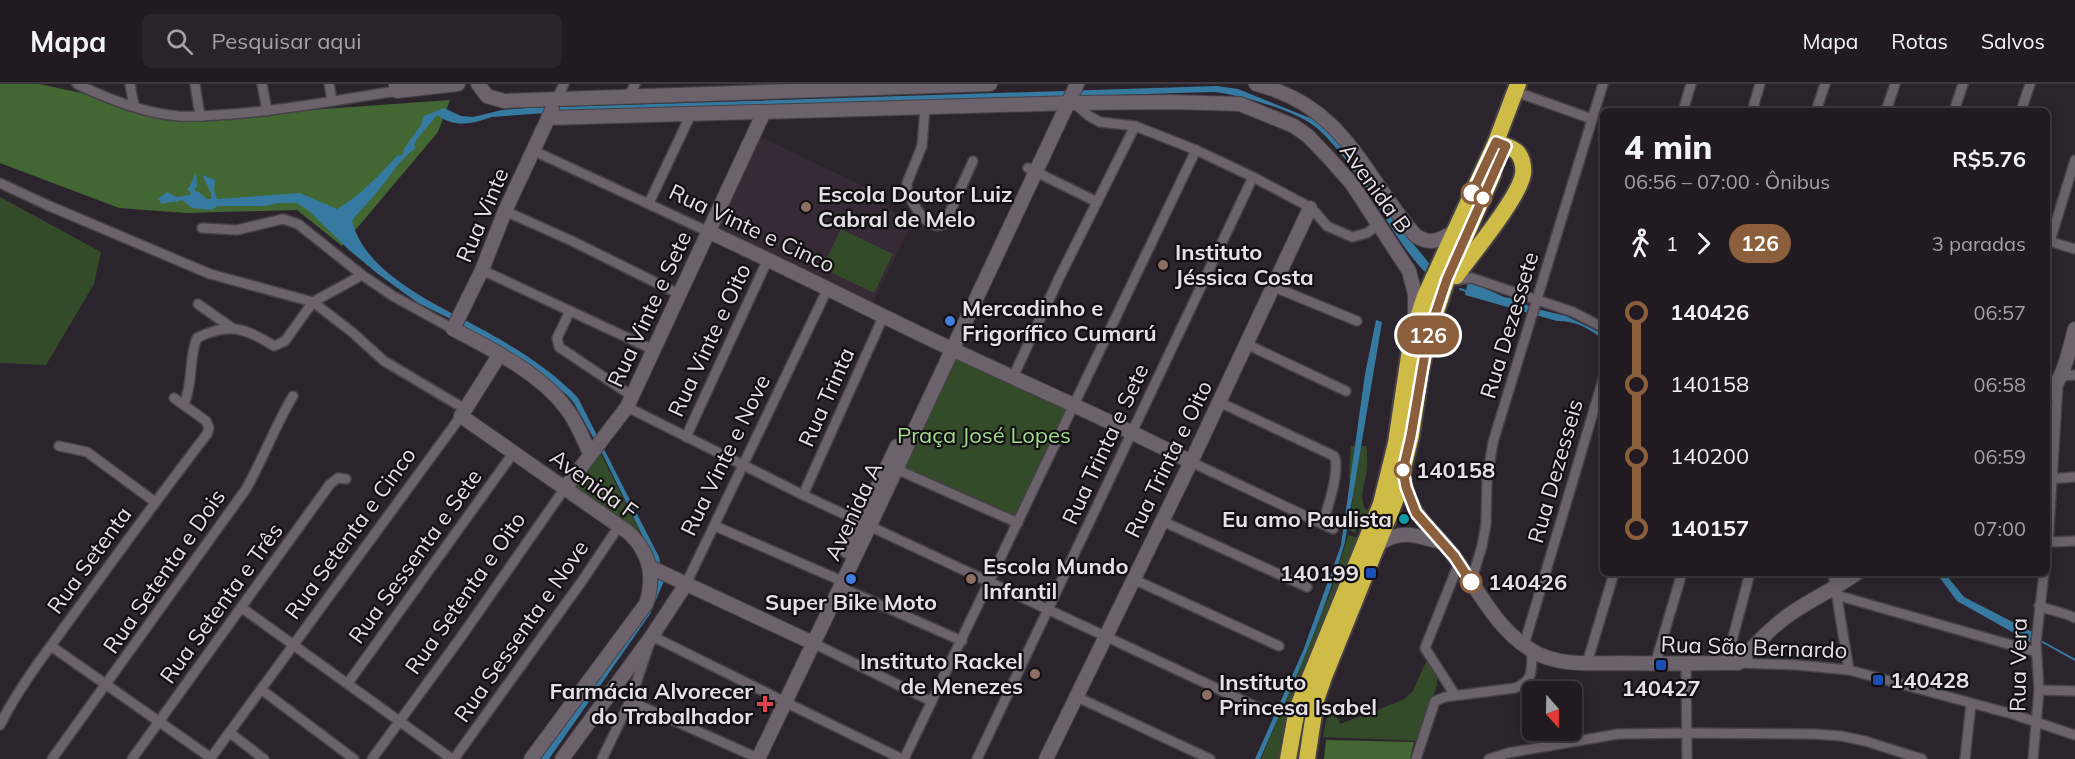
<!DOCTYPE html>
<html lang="pt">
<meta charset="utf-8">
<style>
body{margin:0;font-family:Mulish,sans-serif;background:#29242a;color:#f1f3f6;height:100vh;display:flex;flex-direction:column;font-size:22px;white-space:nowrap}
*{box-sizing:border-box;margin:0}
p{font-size:20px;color:#a2a1a5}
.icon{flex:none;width:33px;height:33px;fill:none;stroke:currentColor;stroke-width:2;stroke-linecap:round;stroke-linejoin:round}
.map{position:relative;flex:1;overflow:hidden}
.sheet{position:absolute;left:1600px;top:24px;width:450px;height:468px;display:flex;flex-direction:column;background:#211b21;border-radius:9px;box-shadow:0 3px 15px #0003,0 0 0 2px #3e393f}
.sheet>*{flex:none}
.badge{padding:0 12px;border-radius:20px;font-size:21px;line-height:39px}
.needle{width:39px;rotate:160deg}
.controls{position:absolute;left:1522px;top:597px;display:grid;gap:12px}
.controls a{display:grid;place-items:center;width:60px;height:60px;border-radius:9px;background:#211b21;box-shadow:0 3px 15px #0003,0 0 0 2px #3e393f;font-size:30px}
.map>.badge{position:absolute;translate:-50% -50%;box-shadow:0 0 0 3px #fff}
.legs{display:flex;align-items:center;gap:9px;height:66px;padding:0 24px;font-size:20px}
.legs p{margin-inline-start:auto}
.headline{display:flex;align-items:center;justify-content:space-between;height:102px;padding:0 24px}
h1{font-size:33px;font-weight:800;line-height:45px}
ul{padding:0 24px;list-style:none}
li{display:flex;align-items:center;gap:21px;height:72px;font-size:22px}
li i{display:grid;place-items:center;width:9px;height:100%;margin:0 8px;background:currentColor}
li i::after{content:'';width:15px;height:15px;margin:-8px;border:4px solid;border-radius:50%;background:#211b21}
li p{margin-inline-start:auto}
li:first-child i{background:linear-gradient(#0000 50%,currentColor 0)}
li:last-child i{background:linear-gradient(currentColor 50%,#0000 0)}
header{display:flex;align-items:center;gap:36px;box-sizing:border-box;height:84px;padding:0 30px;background:#211b21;border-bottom:2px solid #3e393f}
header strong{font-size:28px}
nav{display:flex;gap:33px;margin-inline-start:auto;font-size:21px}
.search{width:420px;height:54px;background:#29242a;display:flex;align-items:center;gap:15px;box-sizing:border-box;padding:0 21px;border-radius:9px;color:#a2a1a5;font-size:22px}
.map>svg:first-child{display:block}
</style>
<header>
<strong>Mapa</strong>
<div class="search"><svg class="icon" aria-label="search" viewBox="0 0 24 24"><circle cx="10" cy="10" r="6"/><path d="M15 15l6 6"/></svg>Pesquisar aqui</div>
<nav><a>Mapa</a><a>Rotas</a><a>Salvos</a></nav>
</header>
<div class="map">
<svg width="2075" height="675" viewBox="0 0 2075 675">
<rect width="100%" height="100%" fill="#2c242c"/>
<polygon fill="#362a37" points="759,52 865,103 910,143 870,225 712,149"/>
<g fill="#344b2a">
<polygon points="0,113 101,168 94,200 46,281 0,279"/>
<polygon points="841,145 893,170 874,209 822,184"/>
<polygon points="951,264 1073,320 1017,439 896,382"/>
<path d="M1351,362h16c-1,7 1,13 0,20 0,15 -10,30 -1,44l6,-3 -10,22 -5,-1 -2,5 -6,-3 5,-43 -5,-10z"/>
<polygon points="598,364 648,464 568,403"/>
<polygon points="1348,451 1363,455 1287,675 1261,675 1331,507"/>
<polygon points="1428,573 1437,588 1437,601 1419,657 1323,653 1328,627 1338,635 1340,640 1403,616 1413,607"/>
</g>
<g fill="#426732">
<polygon points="0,0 39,0 200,34 450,16 438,48 342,162 297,126 186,129 119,124 0,79"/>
<polygon points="1326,656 1414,658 1410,675 1324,675"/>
</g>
<g fill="#377aa1">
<path d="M1217,2l21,3 82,33 20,21 49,71 44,54 -4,8c-25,-24 -40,-54 -59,-82 -15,-22 -32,-47 -52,-65 -20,-18 -77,-34 -104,-37l-641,19 -81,6c-21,7 -37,11 -55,-2l-20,24 -3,6 2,3c-17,11 -26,29 -39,44 -8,10 -17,18 -25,29 15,58 95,87 142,115 30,17 61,37 84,62l81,159 5,24 -14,33 -101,145h-8l94,-131 17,-26 7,-24 -2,-11 -9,-20 -44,-90 -30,-54 -7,-8 -27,-22 -87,-53 -35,-17 -40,-29 -29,-24 -40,-39 -12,-8h-18l-15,3h-46l-7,4 -19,-2 -10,-8c-7,3 -13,1 -20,4l-4,-5 9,-7 9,5 14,-2 1,-3 -5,-3 3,-1 7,-16 1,14 -3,5 5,1 8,7h4v-6l-9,-18 13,5 -1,10 3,9 83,-6 37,16c24,-14 42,-34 61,-54l2,1 3,-2v-4l18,-25 3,-9 20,-8 17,8 12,1 29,-7 25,-2z"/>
<path d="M1468,197l36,16 11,2 18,9 33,8 33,16 4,4v4c-14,-12 -27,-19 -46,-19l-92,-26z"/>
<path d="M1376,236l6,2 -37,220c-21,75 -54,146 -85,217h-5l48,-108 38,-106 24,-171z"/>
<polygon points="1932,489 1943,489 1947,492 1964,513 2032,548 2030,558 1957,517 1940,494"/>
</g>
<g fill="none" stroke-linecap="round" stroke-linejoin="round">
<g stroke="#377aa1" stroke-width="2">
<polyline points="1460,205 1469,208"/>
<polyline points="2039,556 2075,576"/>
</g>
<g stroke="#464047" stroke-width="12">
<g id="street">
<path d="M77,0c31,15 66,29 101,32 18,1 36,-1 55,-2 55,-4 109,-15 164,-23"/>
<polyline points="130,0 134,22"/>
<polyline points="195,0 200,32"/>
<polyline points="262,0 267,27"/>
<polyline points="329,0 332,16"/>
<polyline points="1525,11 1592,35"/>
<polyline points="629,12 635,0"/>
<polyline points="557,14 564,0"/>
<polyline points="1074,19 1089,32 1100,38 1135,42 1196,66 1253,93 1304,120 1315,128 1327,142 1352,153 1367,149 1379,140"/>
<path d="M925,24l-3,38 -15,37v6c4,13 22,46 38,34l28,-62"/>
<polyline points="1683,27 1691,0"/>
<polyline points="1752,27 1760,0"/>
<polyline points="1816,27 1825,0"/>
<polyline points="1886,27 1895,0"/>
<polyline points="1954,27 1963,0"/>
<polyline points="2021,27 2030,0"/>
<polyline points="532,66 709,148"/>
<polyline points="1028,84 1097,118"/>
<polyline points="0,99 47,121 210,190 313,218 352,248 384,277 465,325"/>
<polyline points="649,119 691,30"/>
<polyline points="505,127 572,157 679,210"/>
<polyline points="202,144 237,146 283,135 298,140 362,191 393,212 453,245"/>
<polyline points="2048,157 2075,165"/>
<polyline points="2050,157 2075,76"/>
<polyline points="482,186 654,266"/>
<polyline points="1454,196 1472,194 1573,228 1604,244"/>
<polyline points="1274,203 1357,237"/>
<polyline points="198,220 232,244"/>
<polyline points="570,227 557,254 559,263 632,312"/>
<polyline points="1246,260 1346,307"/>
<polyline points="2062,292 2075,291"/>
<polyline points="1013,293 1060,192 1135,42"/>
<path d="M1219,318l115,54c7,14 -7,52 -11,68"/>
<path d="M184,320c10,-24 4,-44 13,-66 31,-16 49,-10 77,8l11,-5 28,-39 49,-27"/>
<polyline points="627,323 803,411 1261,625"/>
<polyline points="686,353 768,175"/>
<polyline points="59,362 87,368 155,418"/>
<polyline points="1191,378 1333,445"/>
<polyline points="896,385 1018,439"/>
<polyline points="2048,395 2075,393"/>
<polyline points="803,411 884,231"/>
<polyline points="1162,437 1307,503"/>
<polyline points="715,442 835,494"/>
<polyline points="2048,458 2075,457"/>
<polyline points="2048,460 2058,300"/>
<polyline points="1833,489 1849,586"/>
<polyline points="1133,495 1279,562"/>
<polyline points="1471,498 1482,462 1486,440 1487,396 1493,358 1603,0"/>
<polyline points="686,500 828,204"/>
<polyline points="840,503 962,557"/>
<polyline points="1836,511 2036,568"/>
<path d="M2039,522c12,5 25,6 36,12"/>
<polyline points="242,524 452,675"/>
<polyline points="813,559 931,617"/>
<polyline points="1524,561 1604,292"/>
<polyline points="51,562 211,674"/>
<polyline points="1587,579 1614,489"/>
<polyline points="1686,579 1687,675"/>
<polyline points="1726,579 1750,489"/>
<polyline points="1738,579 1797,581 1849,586 2012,630 2075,651"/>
<polyline points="1655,580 1682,489"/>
<polyline points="348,599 514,368"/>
<polyline points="262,606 354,675"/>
<polyline points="2039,606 2075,607"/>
<polyline points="1455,611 1425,564 1459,479"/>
<polyline points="1077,613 1210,675"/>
<polyline points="630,617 751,671"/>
<polyline points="785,618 902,675"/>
<path d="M0,641c21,-42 52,-80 79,-118 42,-58 84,-116 128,-173l2,-6 -3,-7 -32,-23"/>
<polyline points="230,649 264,675"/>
<path d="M52,675l194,-270c17,-30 29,-63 47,-93"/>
<polyline points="132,675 330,400 338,394 346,395"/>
<polyline points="210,675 461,332"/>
<polyline points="372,675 461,553 565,404"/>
<polyline points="454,675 582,497 619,442"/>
<polyline points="602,675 630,617 652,552 779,615"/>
<polyline points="904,675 1196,66"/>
<polyline points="977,675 1253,93"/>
<path d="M1416,675l19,-58 10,-4 70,-9c20,-8 16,-19 17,-37"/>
<polyline points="1489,675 1508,669 1618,650 1687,649 1813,650 1841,652 1865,657 1922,675"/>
<polyline points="1965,675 1971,620"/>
<polyline points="2033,675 2039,606 2036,558 2044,489"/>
</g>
</g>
<g stroke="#464047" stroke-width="16">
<g id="secondary">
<polyline points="396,0 397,7 458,0"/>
<polyline points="478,0 487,12 504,17 990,0"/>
<path d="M1256,0c90,23 106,90 159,151 15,11 24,5 39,-3"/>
<path d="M552,26l-47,101 -23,59 -29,59c38,20 87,44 113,79 11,14 17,30 24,46"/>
<polyline points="548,34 1074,19 1172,18 1240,20 1294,42 1308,52 1330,75 1352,100 1409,187 1415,210 1415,231"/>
<path d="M709,148c79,36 156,76 234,113 83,39 167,75 248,117"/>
<path d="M500,270l-39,62 168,117c21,20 26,44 17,71l-115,155"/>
<path d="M2048,311c17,-19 20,-42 27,-66"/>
<path d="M1403,388c7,48 28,52 53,87 23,32 40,69 75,91 26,17 63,13 93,13 38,1 76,0 114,0 17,-18 34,-37 55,-51 21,-14 43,-24 64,-39"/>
<polyline points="565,404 627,323 764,28"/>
<path d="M1378,460c24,-15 37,-9 62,-2"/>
<polyline points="847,467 897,362"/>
<polyline points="650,483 813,559"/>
<polyline points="562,675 652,552 686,500"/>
<polyline points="758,675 870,441 1077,0"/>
<polyline points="1046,675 1191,378 1310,124"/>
</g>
</g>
<g stroke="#464047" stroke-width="20">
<g id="highway">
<path d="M1456,192c16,-22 63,-78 67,-102 1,-7 -1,-17 -6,-22 -5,-5 -15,-7 -21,-10"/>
<polyline points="1288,675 1297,625 1381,420 1396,359 1412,252 1425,212 1496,58 1518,0"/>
<polyline points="1307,675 1316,616 1324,593 1395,417 1411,352 1421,285 1428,252 1447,195 1493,90"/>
</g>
</g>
<use href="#street" stroke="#6c626c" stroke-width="9"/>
<use href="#secondary" stroke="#6c626c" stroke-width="14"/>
<use href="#highway" stroke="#cebc47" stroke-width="16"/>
</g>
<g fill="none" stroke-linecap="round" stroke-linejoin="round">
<g stroke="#fff" stroke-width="14">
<polyline id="line-1" points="1471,498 1454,472 1416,429 1406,403 1403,386 1411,352 1428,252 1447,195 1506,62 1496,58 1472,109"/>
</g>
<use href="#line-1" stroke="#8b5e3c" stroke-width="9"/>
</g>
<g fill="#fff" stroke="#8b5e3c" stroke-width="3">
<circle cx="1472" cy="109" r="10"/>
<circle cx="1483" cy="114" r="8"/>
<circle cx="1403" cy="386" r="8"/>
<circle cx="1471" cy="498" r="10"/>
</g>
<g fill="#8d6e63" stroke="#120f12" stroke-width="2">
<circle cx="806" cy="123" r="6"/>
<circle cx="1163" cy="181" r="6"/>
<circle cx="971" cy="495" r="6"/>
<circle cx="1035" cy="590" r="6"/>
<circle cx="1207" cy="611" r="6"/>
</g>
<g fill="#3f7fe0" stroke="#120f12" stroke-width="2">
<circle cx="950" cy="237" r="6"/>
<circle cx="851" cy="495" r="6"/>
</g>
<circle fill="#0f9aa8" stroke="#120f12" stroke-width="2" cx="1404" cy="435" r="6"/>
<g fill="#1a4fb4" stroke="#120f12" stroke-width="2">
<rect x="1365" y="483" width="12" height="12" rx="3"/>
<rect x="1655" y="575" width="12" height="12" rx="3"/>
<rect x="1872" y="590" width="12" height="12" rx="3"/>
</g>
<path fill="#e0444e" stroke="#120f12" stroke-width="2" d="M762 611h6v6h6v6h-6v6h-6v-6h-6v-6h6z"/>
<g text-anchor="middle" stroke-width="4.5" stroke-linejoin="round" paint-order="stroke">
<g font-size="22" fill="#e6e0e6" stroke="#120f12">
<text transform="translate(1376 104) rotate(54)" y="8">Avenida B</text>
<text transform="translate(482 131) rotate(-67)" y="8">Rua Vinte</text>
<text transform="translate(752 144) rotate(25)" y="8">Rua Vinte e Cinco</text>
<text transform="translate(649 225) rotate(-65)" y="8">Rua Vinte e Sete</text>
<text transform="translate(1509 241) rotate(-73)" y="8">Rua Dezessete</text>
<text transform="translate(709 256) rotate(-65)" y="8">Rua Vinte e Oito</text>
<text transform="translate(826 313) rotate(-66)" y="8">Rua Trinta</text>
<text transform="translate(1105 360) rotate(-65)" y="8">Rua Trinta e Sete</text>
<text transform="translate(725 371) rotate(-64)" y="8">Rua Vinte e Nove</text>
<text transform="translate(1168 375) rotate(-64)" y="8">Rua Trinta e Oito</text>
<text transform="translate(1555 387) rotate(-74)" y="8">Rua Dezesseis</text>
<text transform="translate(594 400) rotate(36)" y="8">Avenida F</text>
<text transform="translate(853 427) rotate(-65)" y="8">Avenida A</text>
<text transform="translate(350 449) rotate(-54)" y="8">Rua Setenta e Cinco</text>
<text transform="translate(415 472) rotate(-54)" y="8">Rua Sessenta e Sete</text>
<text transform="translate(89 476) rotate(-54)" y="8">Rua Setenta</text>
<text transform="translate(164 487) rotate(-55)" y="8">Rua Setenta e Dois</text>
<text transform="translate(465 509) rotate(-55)" y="8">Rua Setenta e Oito</text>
<text transform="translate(221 519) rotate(-54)" y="8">Rua Setenta e Três</text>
<text transform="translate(521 547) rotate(-55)" y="8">Rua Sessenta e Nove</text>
<text transform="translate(1754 563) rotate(2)" y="8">Rua São Bernardo</text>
<text transform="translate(2018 581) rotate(-89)" y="8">Rua Vera</text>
</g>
<g font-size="22" font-weight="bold" fill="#e6e0e6" stroke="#120f12" text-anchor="start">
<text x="818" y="118">Escola Doutor Luiz<tspan x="818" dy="25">Cabral de Melo</tspan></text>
<text x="1175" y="176">Instituto<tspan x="1175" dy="25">Jéssica Costa</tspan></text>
<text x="962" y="232">Mercadinho e<tspan x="962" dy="25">Frigorífico Cumarú</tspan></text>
<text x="1392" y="443" text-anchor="end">Eu amo Paulista</text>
<text x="983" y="490">Escola Mundo<tspan x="983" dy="25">Infantil</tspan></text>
<text x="1359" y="497" text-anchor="end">140199</text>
<text x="851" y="526" text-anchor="middle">Super Bike Moto</text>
<text x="1023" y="585" text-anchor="end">Instituto Rackel<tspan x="1023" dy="25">de Menezes</tspan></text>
<text x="1890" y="604">140428</text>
<text x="1219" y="606">Instituto<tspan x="1219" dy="25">Princesa Isabel</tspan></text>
<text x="1661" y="612" text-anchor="middle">140427</text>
<text x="753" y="615" text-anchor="end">Farmácia Alvorecer<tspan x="753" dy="25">do Trabalhador</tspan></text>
</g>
<g font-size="22" fill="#a3da8c" stroke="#120f12">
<text x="984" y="359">Praça José Lopes</text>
</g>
<g font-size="22" font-weight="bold" fill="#e6e0e6" stroke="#120f12" text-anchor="start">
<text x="1416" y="394">140158</text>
<text x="1488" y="506">140426</text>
</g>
</g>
</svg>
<div class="controls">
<a><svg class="needle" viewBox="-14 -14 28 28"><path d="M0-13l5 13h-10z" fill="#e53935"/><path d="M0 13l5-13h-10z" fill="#a2a1a5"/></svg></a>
</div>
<b class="badge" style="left:1428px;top:251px;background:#8b5e3c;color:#fff">126</b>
<section class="sheet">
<div class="headline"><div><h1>4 min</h1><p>06:56 – 07:00 · Ônibus</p></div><b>R$5.76</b></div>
<div class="legs"><svg class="icon" aria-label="walk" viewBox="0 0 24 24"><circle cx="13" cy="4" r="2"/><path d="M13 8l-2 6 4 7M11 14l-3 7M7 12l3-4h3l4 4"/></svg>1<svg class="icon" aria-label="forward" viewBox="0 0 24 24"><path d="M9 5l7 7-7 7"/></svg><b class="badge" style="background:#8b5e3c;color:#fff">126</b><p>3 paradas</p></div>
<ul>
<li><i style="color:#8b5e3c"></i><b>140426</b><p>06:57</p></li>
<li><i style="color:#8b5e3c"></i><span>140158</span><p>06:58</p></li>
<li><i style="color:#8b5e3c"></i><span>140200</span><p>06:59</p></li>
<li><i style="color:#8b5e3c"></i><b>140157</b><p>07:00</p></li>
</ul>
</section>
</div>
